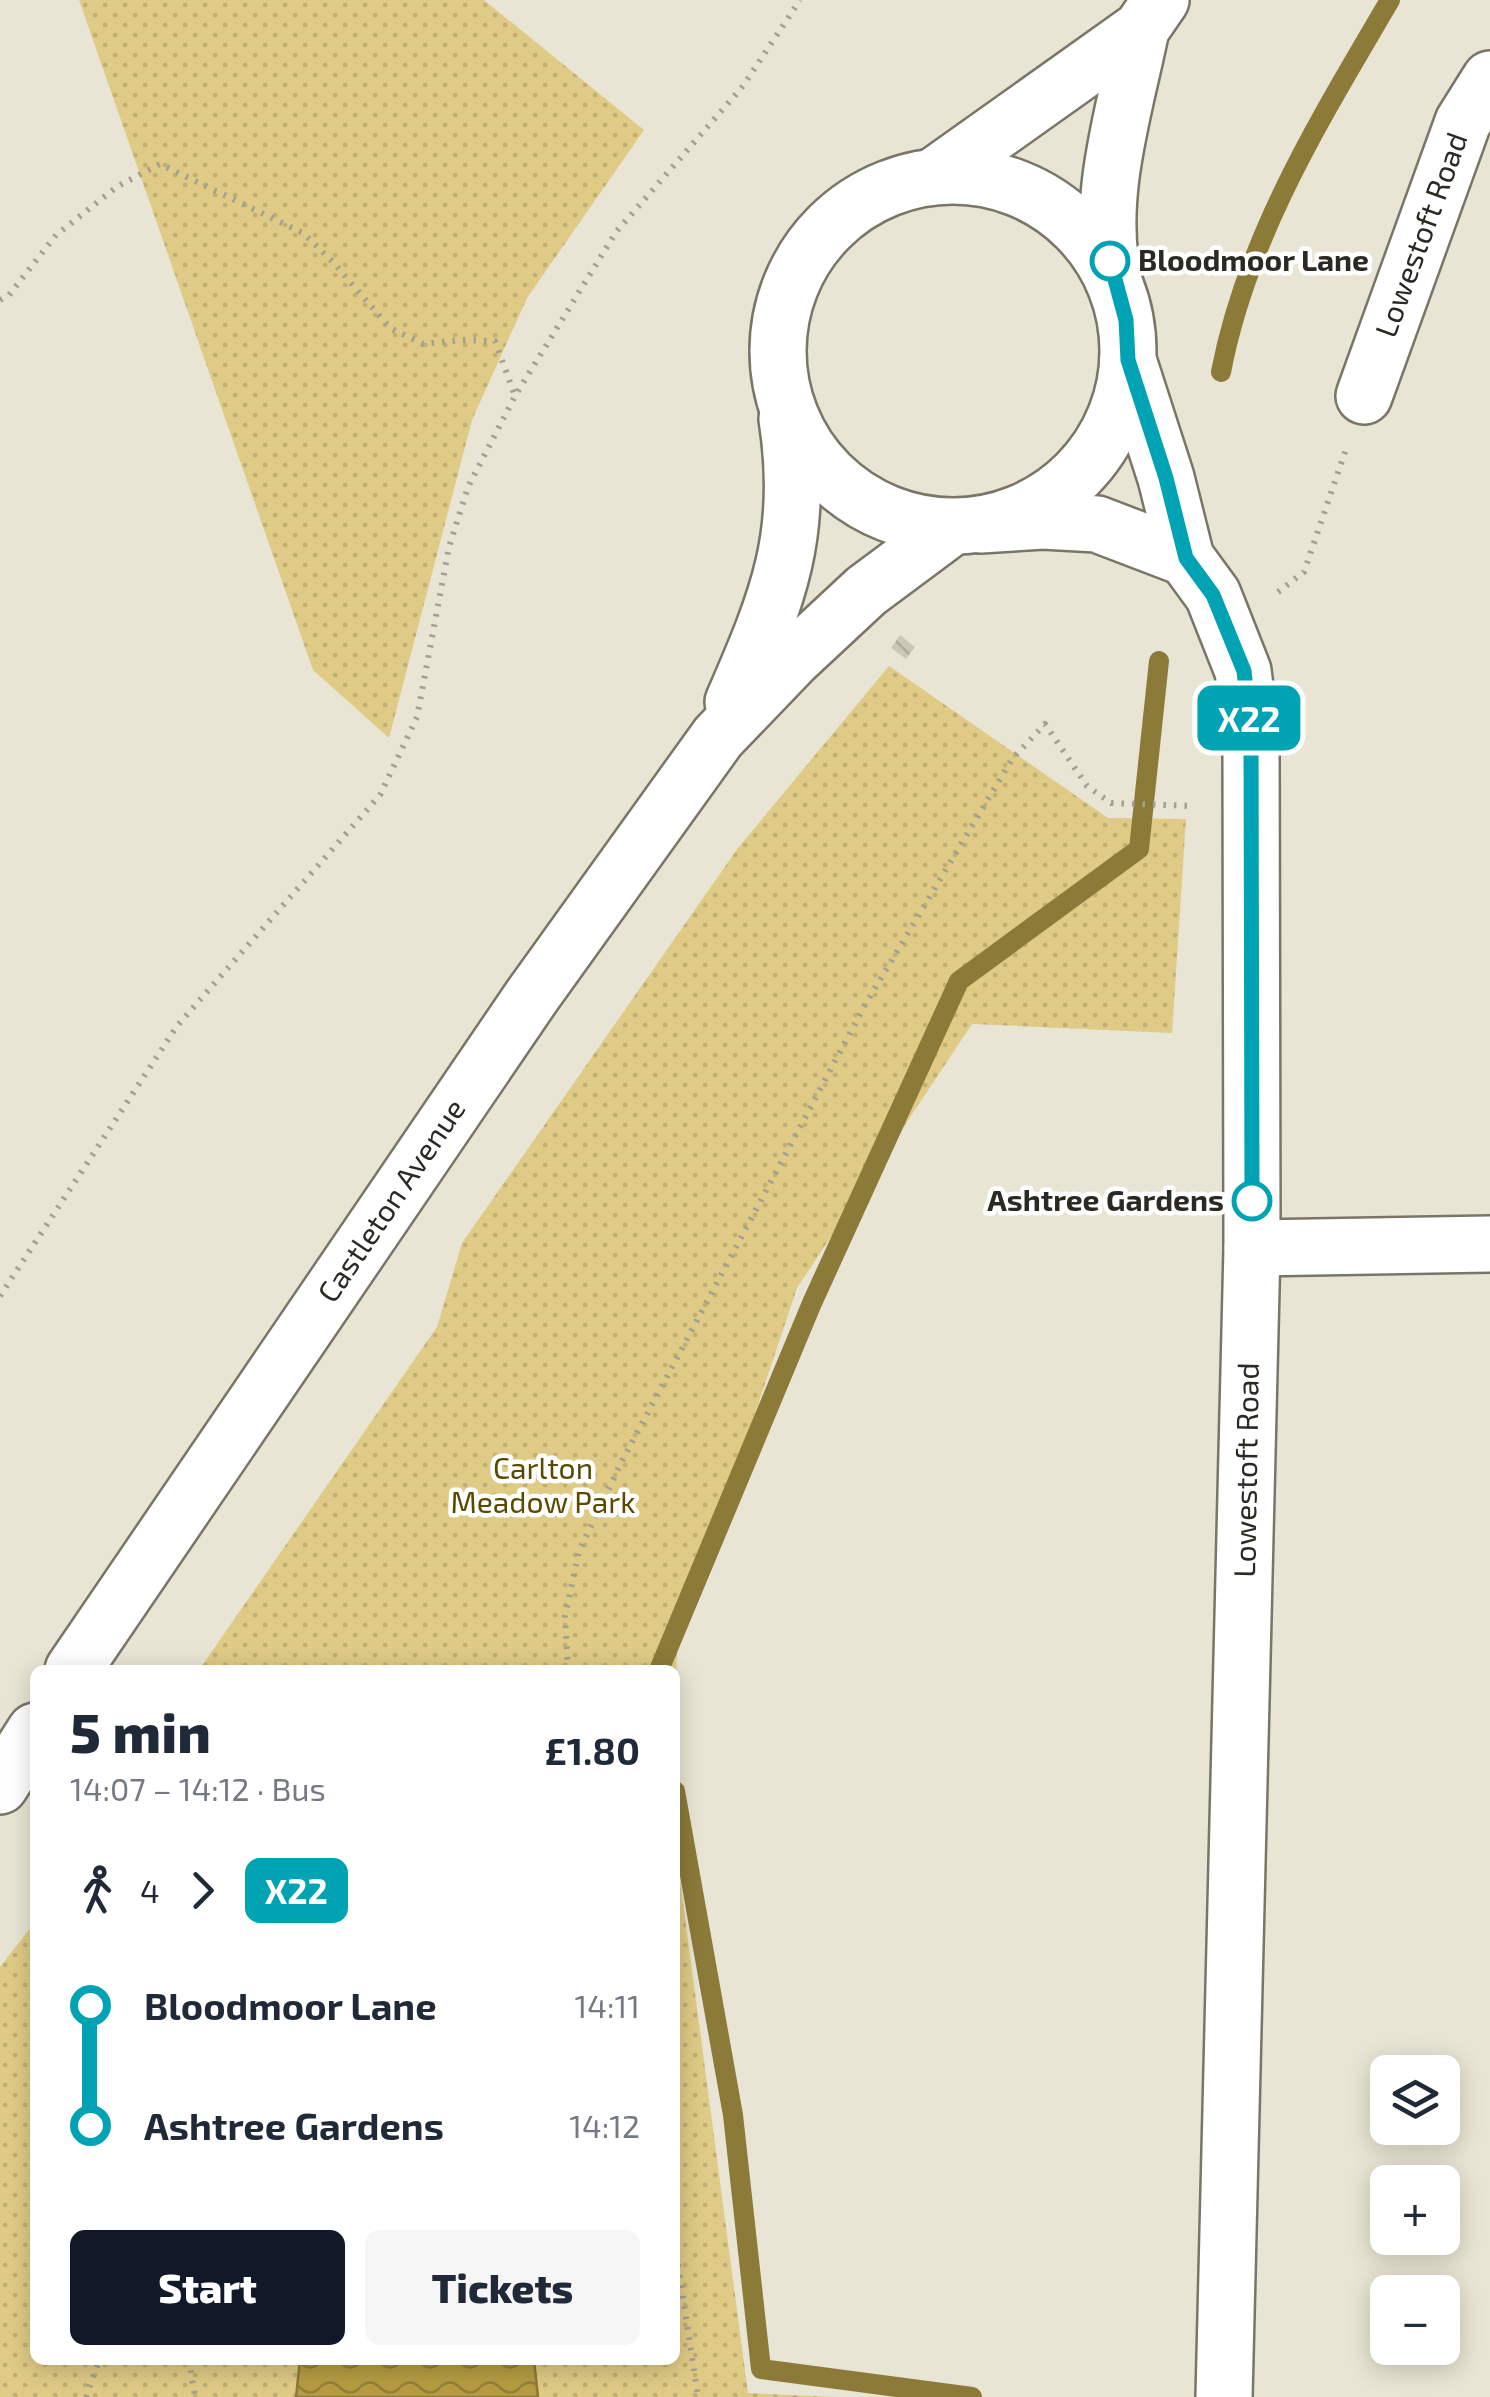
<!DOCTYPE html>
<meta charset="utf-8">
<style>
body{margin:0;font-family:"Exo 2",sans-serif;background:#f6f6f7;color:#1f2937;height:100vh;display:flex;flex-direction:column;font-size:38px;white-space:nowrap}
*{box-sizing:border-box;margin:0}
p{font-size:32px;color:#747a83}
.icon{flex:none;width:55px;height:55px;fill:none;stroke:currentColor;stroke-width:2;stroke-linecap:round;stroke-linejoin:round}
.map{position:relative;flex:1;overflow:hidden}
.details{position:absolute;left:30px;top:1665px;width:650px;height:700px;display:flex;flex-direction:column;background:#fff;border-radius:15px;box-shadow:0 5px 25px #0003}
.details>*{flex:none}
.badge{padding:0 20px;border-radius:15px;font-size:35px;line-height:65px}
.tools{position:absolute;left:1370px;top:2055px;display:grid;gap:20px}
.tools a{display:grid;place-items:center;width:90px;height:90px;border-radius:15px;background:#fff;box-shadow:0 5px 25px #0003;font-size:50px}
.map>.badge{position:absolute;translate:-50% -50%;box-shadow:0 0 0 5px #fff}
.legs{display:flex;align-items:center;gap:15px;height:110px;padding:0 40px;font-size:32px}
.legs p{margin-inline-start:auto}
.summary{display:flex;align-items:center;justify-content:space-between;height:170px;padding:0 40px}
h1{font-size:55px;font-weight:800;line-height:75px}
.button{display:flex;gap:20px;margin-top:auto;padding:20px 40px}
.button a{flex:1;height:115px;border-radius:15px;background:#111827;color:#fff;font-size:40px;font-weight:800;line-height:115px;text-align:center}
.button a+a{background:#f6f6f7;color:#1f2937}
ul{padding:0 40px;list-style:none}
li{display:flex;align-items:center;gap:35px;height:120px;font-size:38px}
li i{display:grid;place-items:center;width:15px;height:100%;margin:0 12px;background:currentColor}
li i::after{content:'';width:25px;height:25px;margin:-12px;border:8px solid;border-radius:50%;background:#fff}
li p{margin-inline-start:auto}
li:first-child i{background:linear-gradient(#0000 50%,currentColor 0)}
li:last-child i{background:linear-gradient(currentColor 50%,#0000 0)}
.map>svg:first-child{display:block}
</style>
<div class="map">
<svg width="1490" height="2397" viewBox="0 0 1490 2397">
<defs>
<pattern id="park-dots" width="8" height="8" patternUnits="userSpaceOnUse" patternTransform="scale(2.5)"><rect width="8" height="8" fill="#dfcb85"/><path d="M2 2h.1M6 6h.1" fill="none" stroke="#c0ae73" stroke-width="1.8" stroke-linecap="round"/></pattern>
<pattern id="water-waves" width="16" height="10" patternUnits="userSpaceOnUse" patternTransform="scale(2.5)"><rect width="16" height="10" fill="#b69d43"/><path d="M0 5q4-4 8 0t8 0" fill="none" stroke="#948038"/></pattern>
<pattern id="building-back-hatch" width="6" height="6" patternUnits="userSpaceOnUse" patternTransform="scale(2.5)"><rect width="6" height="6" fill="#cbc7b6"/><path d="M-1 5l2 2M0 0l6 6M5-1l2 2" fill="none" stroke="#aeab9c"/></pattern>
</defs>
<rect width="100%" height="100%" fill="#e9e5d4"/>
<g fill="url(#park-dots)">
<polygon points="79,0 484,0 644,130 527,298 472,420 389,738 313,670"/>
<polygon points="889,666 1108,818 1186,819 1172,1033 972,1024 797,1288 677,1646 675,1713 675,1670 199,1670 437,1327 462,1243 738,848"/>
<polygon points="675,1842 748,2393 836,2397 538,2397 534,2360 675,2360"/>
<polygon points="35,1922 35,2360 300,2360 296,2397 0,2397 0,1967"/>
</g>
<polygon fill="url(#water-waves)" stroke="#8c7a39" stroke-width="2.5" points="300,2360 534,2360 538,2397 296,2397"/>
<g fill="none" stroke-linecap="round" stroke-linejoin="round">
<g stroke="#8c7a39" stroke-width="20">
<path d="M1221,372c26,-136 100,-254 169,-372"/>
<polyline points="659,1670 812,1303 959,981 1139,849 1159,661"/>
<polyline points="675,1791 733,2115 761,2369 972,2397"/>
</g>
</g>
<polygon fill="url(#building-back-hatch)" points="900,635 915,647 906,659 891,648"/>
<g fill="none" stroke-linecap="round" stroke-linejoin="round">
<g stroke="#7a7667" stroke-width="60">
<g id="minor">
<polyline points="1128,360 1166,478 1186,558 1213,595 1243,671 1251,734 1252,1248 1224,2397"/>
<polyline points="1364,396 1463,122 1490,79"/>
<polyline points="980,525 1043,521 1097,524 1186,558"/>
<polyline points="1252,1248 1490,1244"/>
</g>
</g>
<g stroke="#7a7667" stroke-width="60">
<g id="major">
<circle cx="953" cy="351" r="175"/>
<polyline points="933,177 1141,29 1161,0"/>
<path d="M1113,277c-17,-82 12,-168 28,-248"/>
<path d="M733,702c45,-103 72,-169 54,-283"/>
<polyline points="73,1670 532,996 718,737 793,659 866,591 952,527"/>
<polyline points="0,1786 35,1731"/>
</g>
</g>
<g stroke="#a2a092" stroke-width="6" stroke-dasharray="2.5 8" stroke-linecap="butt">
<polyline points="0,300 9,295 56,235 118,186 160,164 303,233 333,262 390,328 423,344 463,340 495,341 515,396"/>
<polyline points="1278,592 1304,572 1346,449"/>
<polyline points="0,1296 177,1026 380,795 417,717 449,547 468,487 515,396 616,232 743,86 800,0"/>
<polyline points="568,1670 565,1616 579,1551 622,1461 865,1005 1012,759 1045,724 1087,786 1111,803 1194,806"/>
<polyline points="675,2244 698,2397"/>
<polyline points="189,2360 195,2397"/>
<polyline points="86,2397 99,2360"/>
</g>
<use href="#minor" stroke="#fff" stroke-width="55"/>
<use href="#major" stroke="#fff" stroke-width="55"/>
</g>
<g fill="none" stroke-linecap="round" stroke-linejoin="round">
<g stroke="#fff" stroke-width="22">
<polyline id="line-1" points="1110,261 1126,320 1128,360 1166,478 1186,558 1213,595 1244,671 1251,734 1252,1201"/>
</g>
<use href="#line-1" stroke="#00a3b4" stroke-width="15"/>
</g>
<g fill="#fff" stroke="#00a3b4" stroke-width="5">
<circle cx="1110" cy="261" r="18"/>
<circle cx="1252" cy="1201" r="18"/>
</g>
<g text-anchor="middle" stroke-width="9" stroke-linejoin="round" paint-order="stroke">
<g font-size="30" fill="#2a2922" stroke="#fff">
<text transform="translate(1422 235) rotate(-70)" y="10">Lowestoft Road</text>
<text transform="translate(392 1201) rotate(-56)" y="10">Castleton Avenue</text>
<text transform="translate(1247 1470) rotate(-89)" y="10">Lowestoft Road</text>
</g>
<g font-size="30" font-weight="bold" fill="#2a2922" stroke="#fff" text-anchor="start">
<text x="1138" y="271">Bloodmoor Lane</text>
<text x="1224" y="1211" text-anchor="end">Ashtree Gardens</text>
</g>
<g font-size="30" fill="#5a4a00" stroke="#fff">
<text x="543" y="1479">Carlton<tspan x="543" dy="34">Meadow Park</tspan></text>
</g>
</g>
</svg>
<div class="tools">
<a><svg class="icon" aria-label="layers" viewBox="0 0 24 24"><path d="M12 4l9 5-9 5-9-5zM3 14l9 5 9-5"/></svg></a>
<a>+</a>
<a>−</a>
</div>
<b class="badge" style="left:1249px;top:718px;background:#00a3b4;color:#fff">X22</b>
<section class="details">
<div class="summary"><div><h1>5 min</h1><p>14:07 – 14:12 · Bus</p></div><b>£1.80</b></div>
<div class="legs"><svg class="icon" aria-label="walk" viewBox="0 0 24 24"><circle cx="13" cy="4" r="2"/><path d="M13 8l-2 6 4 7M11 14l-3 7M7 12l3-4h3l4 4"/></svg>4<svg class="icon" aria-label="forward" viewBox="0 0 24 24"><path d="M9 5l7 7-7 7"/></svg><b class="badge" style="background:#00a3b4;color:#fff">X22</b></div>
<ul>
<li><i style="color:#00a3b4"></i><b>Bloodmoor Lane</b><p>14:11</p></li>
<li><i style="color:#00a3b4"></i><b>Ashtree Gardens</b><p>14:12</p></li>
</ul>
<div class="button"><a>Start</a><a>Tickets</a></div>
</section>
</div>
